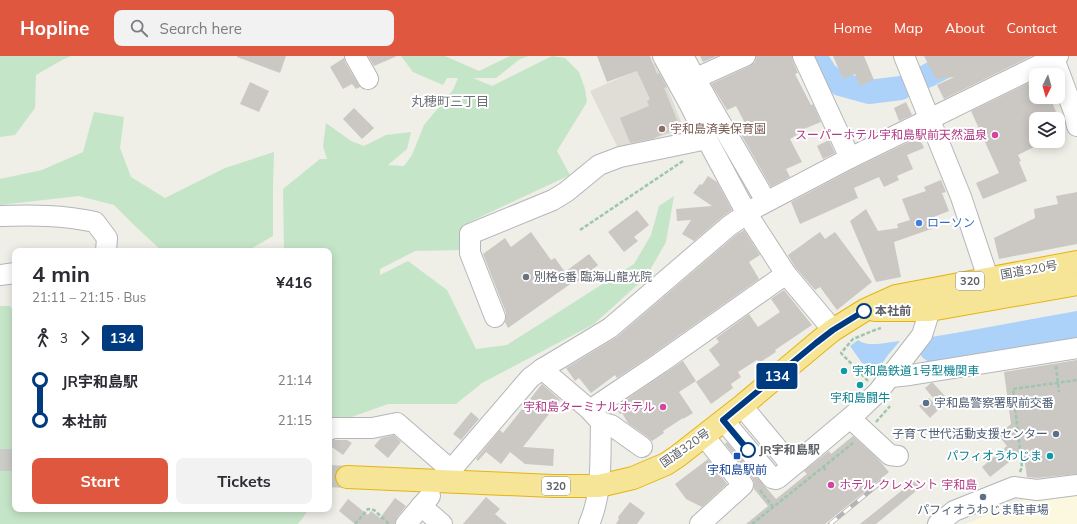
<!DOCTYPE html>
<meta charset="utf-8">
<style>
body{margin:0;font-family:Mulish,"Noto Sans JP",sans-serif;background:#f2f2f3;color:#2b2b33;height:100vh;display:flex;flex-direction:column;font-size:15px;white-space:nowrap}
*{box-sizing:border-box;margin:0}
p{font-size:13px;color:#7c7c81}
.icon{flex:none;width:22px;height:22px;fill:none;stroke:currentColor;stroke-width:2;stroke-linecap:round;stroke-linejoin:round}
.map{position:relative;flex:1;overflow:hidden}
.drawer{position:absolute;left:12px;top:192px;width:320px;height:264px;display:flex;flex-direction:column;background:#fff;border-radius:8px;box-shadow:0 2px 10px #0003}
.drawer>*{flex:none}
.badge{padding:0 8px;border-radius:3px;font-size:14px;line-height:26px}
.needle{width:26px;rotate:185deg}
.controls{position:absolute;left:1029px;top:12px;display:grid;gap:8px}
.controls a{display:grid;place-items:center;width:36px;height:36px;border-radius:8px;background:#fff;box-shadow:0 2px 10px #0003;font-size:20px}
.map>.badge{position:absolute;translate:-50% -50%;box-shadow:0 0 0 2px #fff}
.legs{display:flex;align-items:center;gap:6px;height:44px;padding:0 20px;font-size:13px}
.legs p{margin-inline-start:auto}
.headline{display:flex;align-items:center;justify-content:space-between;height:68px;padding:0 20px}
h1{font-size:22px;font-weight:700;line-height:30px}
.action{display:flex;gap:8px;margin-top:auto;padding:8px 20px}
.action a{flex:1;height:46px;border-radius:8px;background:#de573e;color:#fff;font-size:16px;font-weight:700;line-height:46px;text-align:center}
.action a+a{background:#f2f2f3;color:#2b2b33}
ul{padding:0 20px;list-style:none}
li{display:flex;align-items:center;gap:14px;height:40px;font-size:15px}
li i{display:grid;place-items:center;width:6px;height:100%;margin:0 5px;background:currentColor}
li i::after{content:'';width:10px;height:10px;margin:-5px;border:3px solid;border-radius:50%;background:#fff}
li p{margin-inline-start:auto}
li:first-child i{background:linear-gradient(#0000 50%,currentColor 0)}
li:last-child i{background:linear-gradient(currentColor 50%,#0000 0)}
header{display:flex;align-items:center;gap:24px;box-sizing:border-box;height:56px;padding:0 20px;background:#de573e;color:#fff}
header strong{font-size:19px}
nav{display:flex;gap:22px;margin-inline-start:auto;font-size:14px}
.search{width:280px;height:36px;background:#f2f2f3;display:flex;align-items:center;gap:10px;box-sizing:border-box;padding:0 14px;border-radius:8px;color:#7c7c81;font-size:15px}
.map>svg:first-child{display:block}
</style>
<header>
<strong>Hopline</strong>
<div class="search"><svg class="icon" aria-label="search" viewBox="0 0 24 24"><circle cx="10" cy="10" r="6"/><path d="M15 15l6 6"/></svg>Search here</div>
<nav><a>Home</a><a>Map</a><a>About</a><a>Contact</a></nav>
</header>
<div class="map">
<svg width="1077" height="468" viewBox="0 0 1077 468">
<rect width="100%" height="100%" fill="#efeee7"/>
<polygon fill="#fcf7df" points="1077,435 1077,468 965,468 1035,440"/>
<polygon fill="#dfddd5" points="657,6 684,73 619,94 590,35"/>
<g fill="#c5e5c8">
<polygon points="0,0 71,0 62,4 36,19 35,52 15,79 0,81"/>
<polygon points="401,0 445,0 479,15 510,0 529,0 520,3 496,22 473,22 492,30 552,0 565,2 579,16 585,33 587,46 557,95 570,119 463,169 462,194 415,195 380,213 380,219 408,205 447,234 476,293 507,289 634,208 651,179 659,150 674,140 666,186 646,221 594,268 482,327 456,348 388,348 329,369 329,195 284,195 283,133 320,103 327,103 323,90 326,67 351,85 364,90 386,79 411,76 407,93 388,109 404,110 412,99 424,69 453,34 458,22 447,22 443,29 413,16"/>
<polygon points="94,56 124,61 120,92 131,121 165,142 225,112 274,96 273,131 273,180 247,195 162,195 135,170 114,149 79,140 0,149 0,123 42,114 83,96"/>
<polygon points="0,250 10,250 15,259 15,453 309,453 298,468 0,468"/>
</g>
<g fill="#acd2f9">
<polygon points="1077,255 1077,283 925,307 945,279"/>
<path d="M858,284c10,8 30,2 42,1l-12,14 -9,13 -13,-3 -4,-2 -12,-17z"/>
</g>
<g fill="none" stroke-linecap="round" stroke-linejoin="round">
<g stroke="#acd2f9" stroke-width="24">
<polyline points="815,0 826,18 840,28 869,36 901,32"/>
<polyline points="927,20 965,0"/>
<polyline points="931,293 969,287"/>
</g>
</g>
<g fill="#cbc8c4">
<polygon points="237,0 286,0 280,17 237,1"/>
<polygon points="368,0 397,0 374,10"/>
<polygon points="597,0 650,0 657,18 659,17 667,31 664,32 680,71 652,83 630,87 620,62 649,50 647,45 650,43 637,15 607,26"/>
<polygon points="700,0 717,0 703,6"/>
<polygon points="756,0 792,0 793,5 798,17 795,18 811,49 813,48 821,66 799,75 800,77 790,83 802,106 786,113 790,121 771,131 739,75 747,71 736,50 727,54 711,28 750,10 755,6"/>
<polygon points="833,0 864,0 874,24 860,30 855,18 843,23"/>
<polygon points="924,0 1032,0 944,43 937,29 954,21 936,23"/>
<polygon points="344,2 345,6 360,31 356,33 352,28 343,33 330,11"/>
<polygon points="250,26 269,35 259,56 240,48"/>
<polygon points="1028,27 1036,42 1039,41 1050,41 1056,56 1054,57 1056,63 1036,63 1036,90 1018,99 1021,105 1019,106 1027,125 983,143 976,127 999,117 971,55"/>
<polygon points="906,46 912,59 899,65 894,52"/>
<polygon points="354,52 374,72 362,83 343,63"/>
<polygon points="919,81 924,92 907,99 913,113 897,120 899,124 884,131 879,121 854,132 858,142 800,168 791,146 855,112"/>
<polygon points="829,84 835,97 823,103 817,90"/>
<polygon points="708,120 717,126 732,154 722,161 694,185 682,178 691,164 677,165 676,153 712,150 693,137 700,128 702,129"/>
<polygon points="941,124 946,136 942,137 949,155 931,162 934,172 894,186 901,221 876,226 850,165 866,153 878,175 898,172 897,168 910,164 902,143 926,135 924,131"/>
<polygon points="1077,136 1077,188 999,203 994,182 1035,162 1034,153 1058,148 1056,140"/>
<polygon points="637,154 649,169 634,181 638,185 624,196 608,176"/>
<polygon points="744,174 760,199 749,206 759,223 653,298 617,322 615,319 591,337 579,322 575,325 566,312 617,281 736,179"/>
<polygon points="531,176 551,204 555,202 565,216 589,198 598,209 577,226 576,224 508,272 505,266 506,262 506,257 483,198 505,182 511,191"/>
<polygon points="820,176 825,183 835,176 872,226 837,254 820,231 815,234 795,211 788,199"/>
<polygon points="784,234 812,269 775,294 776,296 759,307 757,304 738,316 741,321 731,328 733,332 711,348 696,326 720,309 709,294 719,286 716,282 749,258 758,271 780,256 771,243"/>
<polygon points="1077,304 1077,418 1037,422 1027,421 1023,395 990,421 982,411 1007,390 998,379 1011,368 1004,316"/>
<polygon points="683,305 696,325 679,336 693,357 683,363 683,362 663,375 664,377 652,385 649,382 628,367 622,357 620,358 615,351"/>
<polygon points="931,327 933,327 945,340 937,347 925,332"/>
<polygon points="542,328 560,344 523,391 554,393 553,410 525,408 510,396 501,408 486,396 478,405 476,403 500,374 503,377"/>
<polygon points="929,342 939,353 930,362 919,350"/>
<polygon points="471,356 479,363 461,384 453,378"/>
<polygon points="394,379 401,386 388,402 374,390 381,382"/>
<polygon points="853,380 878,403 889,416 825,468 746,468 768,450 754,433 754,427 752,422 725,388 727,386 776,443 807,418 804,415 829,395 831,398"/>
<polygon points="335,384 347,384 352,387 343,399 329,389 329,385"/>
<polygon points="708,403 727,428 702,451 686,443 675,428"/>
<polygon points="915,424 921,431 876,468 860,468"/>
<polygon points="486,441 500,453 495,458 507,468 463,468"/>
<polygon points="395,442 406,450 397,461 395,468 355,468 339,455 348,443 368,459 371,455 380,462"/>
<polygon points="630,446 645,457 637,468 616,468 619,463 618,461"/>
</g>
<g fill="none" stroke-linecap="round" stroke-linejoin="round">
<g stroke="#cbcbc7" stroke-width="22" stroke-dasharray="22 11" stroke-linecap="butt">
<polyline points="0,404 15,404"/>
<polyline points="329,420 347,421"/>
</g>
<g stroke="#b4b6ba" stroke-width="22">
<g id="minor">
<polyline points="355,0 368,23"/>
<polyline points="663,0 690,49 710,89 747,158 786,218 833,274"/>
<polyline points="683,0 709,47 766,145"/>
<polyline points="803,0 850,102"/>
<polyline points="904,0 961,141 988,222 991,239"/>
<polyline points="1053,0 1074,56 1077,70"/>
<polyline points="683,28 745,0"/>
<path d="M0,160c33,-1 63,-1 95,6l12,16 -1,13"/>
<polyline points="0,219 15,217"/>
<polyline points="495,261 470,197 470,178 553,144 566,136 599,109 620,101 707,83"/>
<path d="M542,313l48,41 11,12c-1,34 2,71 -12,102"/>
<polyline points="891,321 910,319 1077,292"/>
<path d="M742,350l44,53c5,3 9,3 14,1l57,-48 21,-20 44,-57 8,-25v-15"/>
<polyline points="590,354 660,307 786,218"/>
<polyline points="850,362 890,399 898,400"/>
<polyline points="723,364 772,422 776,423 778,422 800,404"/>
<polyline points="601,366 611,369 642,391"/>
<polyline points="329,374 332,372 372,372 397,367 451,414 530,322 542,313 610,272 729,170 755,152 850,102 1058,0"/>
<polyline points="421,450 442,468"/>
<polyline points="406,468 430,440"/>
<polyline points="700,468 743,429 704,380"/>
<polyline points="938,468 954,455 1014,431 1037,434 1077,429"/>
</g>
</g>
<g stroke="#e6b410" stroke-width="24">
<g id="highway">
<polyline points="875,254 930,254 1077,228"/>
<polyline points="347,421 553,430 599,430 633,422 666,408 678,400 742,350 817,287 833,274 865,254 896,240 1077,206"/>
</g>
</g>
<g stroke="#9ec6ad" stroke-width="2.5" stroke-dasharray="4 2" stroke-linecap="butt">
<polyline points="580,174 683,105"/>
<polyline points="1056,310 1059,336"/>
<polyline points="868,325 841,297 853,283 875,274 881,272"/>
<polyline points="876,366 890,350"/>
<polyline points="823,411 827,415"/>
<polyline points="1020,416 1022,411 1013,333 1077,324"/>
<polyline points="760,434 773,451"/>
<polyline points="355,468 368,453 374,454 389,468"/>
<polyline points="752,468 853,387"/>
</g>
<use href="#minor" stroke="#fff" stroke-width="20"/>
<use href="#highway" stroke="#f6e597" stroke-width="22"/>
<g stroke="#b4b5b6" stroke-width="4.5">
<polyline id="rail" points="830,468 881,426"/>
</g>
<use href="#rail" stroke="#fff" stroke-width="3" stroke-dasharray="9" stroke-linecap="butt"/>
</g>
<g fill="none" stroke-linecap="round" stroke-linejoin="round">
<g stroke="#fff" stroke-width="9">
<polyline id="line-1" points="748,394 723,364 816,287 833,274 864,255"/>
</g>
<use href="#line-1" stroke="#003b80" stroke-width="6"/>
</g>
<circle fill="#8d6e63" stroke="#fff" stroke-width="1.5" cx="662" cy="73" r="4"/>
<g fill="#d1479c" stroke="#fff" stroke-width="1.5">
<circle cx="995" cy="79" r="4"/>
<circle cx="663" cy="351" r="4"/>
<circle cx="831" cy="429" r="4"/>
</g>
<circle fill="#3f7fe0" stroke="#fff" stroke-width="1.5" cx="919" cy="167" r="4"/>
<circle fill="#6b7280" stroke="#fff" stroke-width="1.5" cx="526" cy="221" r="4"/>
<g fill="#fff" stroke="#003b80" stroke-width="2">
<circle cx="864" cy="255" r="7"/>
<circle cx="748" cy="394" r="7"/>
</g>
<g fill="#0f9aa8" stroke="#fff" stroke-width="1.5">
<circle cx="844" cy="315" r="4"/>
<circle cx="860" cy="329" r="4"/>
<circle cx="1050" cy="400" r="4"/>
</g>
<g fill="#5c6f8a" stroke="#fff" stroke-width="1.5">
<circle cx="926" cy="347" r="4"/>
<circle cx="1056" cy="378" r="4"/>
<circle cx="983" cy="441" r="4"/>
</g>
<rect fill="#1a4fb4" stroke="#fff" stroke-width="1.5" x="733" y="396" width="8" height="8" rx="2"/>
<g text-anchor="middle" stroke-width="4" stroke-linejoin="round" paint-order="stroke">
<g fill="#fff" stroke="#8e9094" stroke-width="1">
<rect x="956" y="216" width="28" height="18" rx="3"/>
<rect x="542" y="421" width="28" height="18" rx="3"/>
</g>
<g font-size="11" font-weight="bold" fill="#5e6166">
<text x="970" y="229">320</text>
<text x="556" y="434">320</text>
</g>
<g font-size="12" fill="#785e54" stroke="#fff" text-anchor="start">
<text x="670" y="77">宇和島済美保育園</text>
</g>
<g font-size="12" fill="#b23c85" stroke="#fff" text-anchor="end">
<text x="987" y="83">スーパーホテル宇和島駅前天然温泉</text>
<text x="655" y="355">宇和島ターミナルホテル</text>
<text x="839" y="433" text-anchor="start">ホテル クレメント 宇和島</text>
</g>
<g font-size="12" fill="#366cbe" stroke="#fff" text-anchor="start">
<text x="927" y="171">ローソン</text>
</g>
<g font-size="12" fill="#5e6166" stroke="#fff">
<text transform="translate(1029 214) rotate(-10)" y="4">国道320号</text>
<text transform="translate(685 392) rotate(-35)" y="4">国道320号</text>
</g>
<g font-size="12" fill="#5b616d" stroke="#fff" text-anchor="start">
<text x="534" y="225">別格6番 臨海山龍光院</text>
</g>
<g font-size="12" font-weight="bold" fill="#5e6166" stroke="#fff" text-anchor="start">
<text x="875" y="259">本社前</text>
<text x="759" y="398">JR宇和島駅</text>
</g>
<g font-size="12" fill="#0d838f" stroke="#fff" text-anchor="start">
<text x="852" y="319">宇和島鉄道1号型機関車</text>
<text x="860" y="346" text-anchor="middle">宇和島闘牛</text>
<text x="1042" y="404" text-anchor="end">パフィオうわじま</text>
</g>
<g font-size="12" fill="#4e5e75" stroke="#fff" text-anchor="start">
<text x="934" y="351">宇和島警察署駅前交番</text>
<text x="1048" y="382" text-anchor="end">子育て世代活動支援センター</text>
<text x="983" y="458" text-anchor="middle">パフィオうわじま駐車場</text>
</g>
<g font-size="12" fill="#164399" stroke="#fff">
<text x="737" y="418">宇和島駅前</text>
</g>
<g font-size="13" fill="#6f7378" stroke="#fff">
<text x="450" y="50">丸穂町三丁目</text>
</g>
</g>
</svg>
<div class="controls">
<a><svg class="needle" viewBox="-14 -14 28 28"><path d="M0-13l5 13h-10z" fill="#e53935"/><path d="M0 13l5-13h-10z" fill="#7c7c81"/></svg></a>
<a><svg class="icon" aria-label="layers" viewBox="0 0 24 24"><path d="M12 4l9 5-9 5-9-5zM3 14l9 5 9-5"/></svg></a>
</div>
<b class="badge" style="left:777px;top:320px;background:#003b80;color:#fff">134</b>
<section class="drawer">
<div class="headline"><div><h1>4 min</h1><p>21:11 – 21:15 · Bus</p></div><b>¥416</b></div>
<div class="legs"><svg class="icon" aria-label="walk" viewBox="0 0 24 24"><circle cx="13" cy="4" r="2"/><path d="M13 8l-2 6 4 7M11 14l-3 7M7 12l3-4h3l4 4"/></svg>3<svg class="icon" aria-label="forward" viewBox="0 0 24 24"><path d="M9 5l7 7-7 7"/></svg><b class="badge" style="background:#003b80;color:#fff">134</b></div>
<ul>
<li><i style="color:#003b80"></i><b>JR宇和島駅</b><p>21:14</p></li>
<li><i style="color:#003b80"></i><b>本社前</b><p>21:15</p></li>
</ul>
<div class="action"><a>Start</a><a>Tickets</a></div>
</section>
</div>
